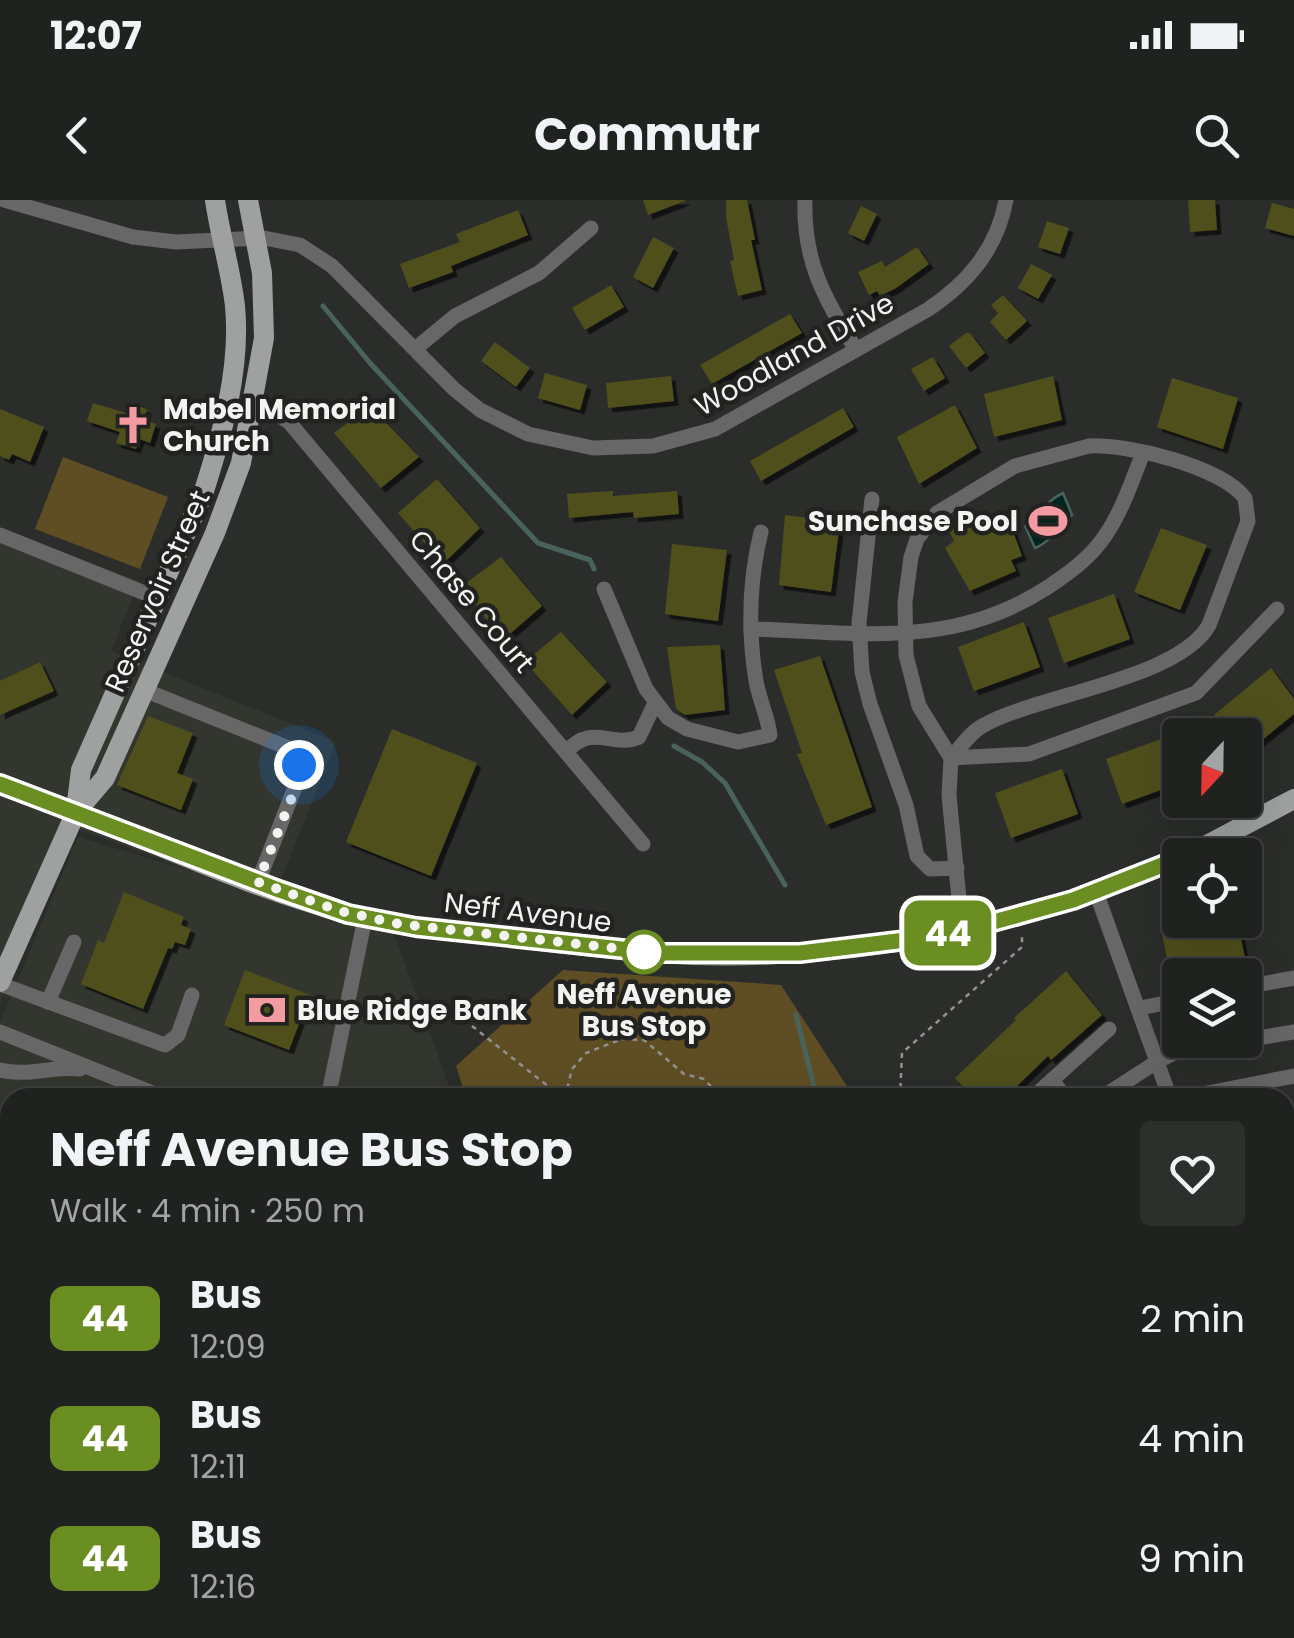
<!DOCTYPE html>
<meta charset="utf-8">
<style>
body{margin:0;font-family:Poppins,sans-serif;background:#2d2f2d;color:#f1f3f6;height:100vh;display:flex;flex-direction:column;font-size:38px;white-space:nowrap}
*{box-sizing:border-box;margin:0}
p{font-size:32px;color:#a2a4a5}
.icon{flex:none;width:55px;height:55px;fill:none;stroke:currentColor;stroke-width:2;stroke-linecap:round;stroke-linejoin:round}
.map{position:relative;flex:1;overflow:hidden}
.side{position:absolute;left:0px;top:888px;width:1295px;height:552px;display:flex;flex-direction:column;background:#202220;border-radius:30px 30px 0 0;box-shadow:0 10px 40px #0002,0 0 0 2px #3d3f3e}
.side>*{flex:none}
.badge{padding:0 20px;border-radius:15px;font-size:35px;line-height:65px}
.needle{width:65px;rotate:202deg}
.tools{position:absolute;left:1162px;top:518px;display:grid;gap:20px}
.tools a{display:grid;place-items:center;width:100px;height:100px;border-radius:10px;background:#202220;box-shadow:0 10px 40px #0002,0 0 0 2px #3d3f3e;font-size:50px}
.you{position:absolute;width:50px;height:50px;margin:-25px;border:8px solid #fff;border-radius:50%;background:#1a73e8;box-shadow:0 0 0 15px #1a73e833}
.map>.badge{position:absolute;translate:-50% -50%;box-shadow:0 0 0 5px #fff}
.round{display:grid;place-items:center;flex:none;width:105px;height:105px;border-radius:10px;background:#2d2f2d}
.overview{display:flex;align-items:center;justify-content:space-between;height:170px;padding:0 50px}
h1{font-size:48px;font-weight:700;line-height:75px}
ul{padding:0;list-style:none}
li{display:flex;align-items:center;gap:30px;height:120px;padding:0 50px}
li div{flex:1}
li b{display:block;font-size:38px}
li em{font-style:normal}
li .badge{min-width:110px;font-weight:700;text-align:center}
.status{display:flex;justify-content:space-between;align-items:center;height:70px;padding:0 50px;background:#202220;direction:ltr}
.status svg{height:28px;fill:currentColor}
header{display:flex;justify-content:space-between;align-items:center;height:130px;padding:0 50px;background:#202220;font-size:45px;font-weight:700}
.map>svg:first-child{display:block}
</style>
<div class="status"><b>12:07</b><svg viewBox="0 0 49 12"><path d="M0 12V9h3v3zM5 12V6h3v6zM10 12V3h3v9zM15 12V0h3v12zM26 1h20v11H26zM47 4h2v5h-2z"/></svg></div>
<header><svg class="icon" aria-label="back" viewBox="0 0 24 24"><path d="M15 5l-7 7 7 7"/></svg>Commutr<svg class="icon" aria-label="search" viewBox="0 0 24 24"><circle cx="10" cy="10" r="6"/><path d="M15 15l6 6"/></svg></header>
<div class="map">
<svg width="1294" height="1438" viewBox="0 0 1294 1438">
<defs>
<filter id="shadow"><feDropShadow dx="4.5" dy="4.5" stdDeviation="0" flood-color="#0009"/></filter>
</defs>
<rect width="100%" height="100%" fill="#2b2d2a"/>
<g fill="#32362e">
<polygon points="0,328 139,381 111,451 336,542 274,697 394,734 453,897 10,898 10,1340 0,1336 0,822 78,637 194,672 76,628 0,802"/>
<polygon points="0,1359 10,1363 10,1430 148,1430 169,1438 0,1438"/>
</g>
<g fill="#5f4d24">
<polygon points="63,257 168,297 140,369 35,329"/>
<polygon points="563,770 781,785 854,897 466,897 456,866"/>
<polygon points="642,1430 1196,1430 1202,1438 645,1438"/>
</g>
<path fill="#00241e" stroke="#49625e" stroke-width="2.5" d="M1063,293l9,22c-15,10 -19,26 -37,33l-10,-22c16,-8 18,-24 38,-33z"/>
<g fill="none" stroke-linecap="round" stroke-linejoin="round">
<g stroke="#49625e" stroke-width="5">
<polyline points="323,106 370,163 538,343 590,360 594,369"/>
<polyline points="674,546 702,562 725,583 785,685"/>
<polyline points="796,815 817,898"/>
<polyline points="950,1430 959,1438"/>
</g>
</g>
<g fill="#504f1d" filter="url(#shadow)">
<polygon points="643,0 685,0 685,1 648,15"/>
<polygon points="726,0 747,0 755,40 751,40 762,90 738,96 730,61 734,60 726,17"/>
<polygon points="1188,0 1215,0 1217,30 1190,32"/>
<polygon points="1272,3 1294,9 1294,36 1265,28"/>
<polygon points="861,6 877,14 864,41 848,33"/>
<polygon points="518,10 528,35 451,66 453,72 409,88 400,64 460,42 456,34"/>
<polygon points="1047,21 1069,28 1060,54 1038,47"/>
<polygon points="653,37 674,48 653,88 633,77"/>
<polygon points="917,47 929,64 896,88 880,96 877,91 869,95 858,72 882,61 885,67"/>
<polygon points="1031,64 1052,75 1038,99 1018,88"/>
<polygon points="611,85 624,107 585,130 572,108"/>
<polygon points="1003,95 1027,121 1006,140 990,122 998,113 991,105"/>
<polygon points="790,114 802,133 712,184 700,165"/>
<polygon points="966,133 970,133 985,153 966,168 949,146"/>
<polygon points="495,142 530,168 516,187 481,161"/>
<polygon points="933,157 945,178 924,191 911,169"/>
<polygon points="545,173 587,185 580,210 538,198"/>
<polygon points="671,176 674,201 608,208 606,183"/>
<polygon points="1053,176 1062,220 994,237 984,194"/>
<polygon points="1172,178 1238,198 1223,249 1157,227"/>
<polygon points="93,203 126,213 129,204 147,209 144,220 156,224 150,243 140,239 136,249 116,243 120,232 87,221"/>
<polygon points="955,205 977,248 919,284 897,237"/>
<polygon points="370,206 419,257 381,288 334,233"/>
<polygon points="843,208 854,227 761,281 750,261"/>
<polygon points="0,209 44,227 30,262 12,254 9,260 0,256"/>
<polygon points="437,279 480,328 443,364 398,313"/>
<polygon points="613,291 613,296 677,291 679,314 634,318 633,312 569,318 567,294"/>
<polygon points="982,314 993,331 1010,323 1022,356 1011,360 1016,371 970,391 945,348 954,341 947,326"/>
<polygon points="785,315 840,322 831,392 779,385"/>
<polygon points="1161,328 1207,345 1180,410 1134,392"/>
<polygon points="672,344 727,350 718,421 665,414"/>
<polygon points="501,357 542,406 503,440 461,387"/>
<polygon points="1114,394 1130,439 1064,463 1048,418"/>
<polygon points="1024,422 1040,467 974,491 958,447"/>
<polygon points="561,432 607,482 572,515 525,462"/>
<polygon points="720,445 725,510 685,515 676,509 667,447"/>
<polygon points="820,456 872,607 826,625 797,554 802,553 774,470"/>
<polygon points="40,462 54,491 0,515 0,481"/>
<polygon points="1271,468 1294,499 1294,514 1245,554 1245,535 1231,535 1214,515"/>
<polygon points="148,516 193,533 177,573 193,579 181,610 117,585"/>
<polygon points="392,529 477,563 431,676 346,642"/>
<polygon points="1172,535 1180,557 1180,583 1122,604 1106,559"/>
<polygon points="1062,569 1078,614 1011,638 995,593"/>
<polygon points="124,692 184,717 181,725 191,729 185,745 175,742 172,749 168,748 143,809 81,784 98,740 104,743"/>
<polygon points="1180,719 1237,720 1245,758 1170,775 1160,722"/>
<polygon points="245,770 310,795 289,850 224,825"/>
<polygon points="1066,771 1102,815 1051,860 1048,856 1005,898 974,898 955,878 1016,820 1014,818"/>
</g>
<g fill="none" stroke-linecap="round" stroke-linejoin="round">
<g stroke="#929391" stroke-width="2.5" stroke-dasharray="5 5" stroke-linecap="butt">
<polyline points="472,826 563,898"/>
<polyline points="565,898 572,869 586,853 622,839 644,840 684,874 704,879 722,898"/>
<polyline points="900,898 902,853 1022,747 1022,734"/>
<polyline points="823,1430 825,1438"/>
<polyline points="1129,1430 1136,1438"/>
<polyline points="734,1438 735,1430"/>
<polyline points="939,1438 940,1430"/>
</g>
<g stroke="#666766" stroke-width="15">
<path d="M4,0l129,37 43,5 88,-4 36,7 32,21 122,123 26,21 48,24 65,14 60,-2 62,-17 212,-119c41,-27 70,-61 79,-110"/>
<path d="M805,0c-2,63 20,98 51,150"/>
<polyline points="415,149 455,116 539,73 591,28"/>
<polyline points="254,200 289,222 643,644"/>
<path d="M1089,246c39,-2 131,20 156,52l3,23 -39,104c-30,54 -172,70 -225,100 -14,7 -23,22 -33,33l-32,-52 -13,-51 -1,-53 6,-45 6,-18 20,-26 78,-47z"/>
<polyline points="872,299 859,423 862,472 870,504 906,605 917,656 930,669 957,668"/>
<polyline points="0,335 157,398"/>
<path d="M604,389l42,100 22,29 19,11 51,13 32,-7c-2,-18 -11,-36 -14,-54 -8,-49 -7,-100 5,-149"/>
<path d="M751,429c107,3 201,21 297,-42 21,-14 42,-29 57,-51 17,-25 27,-55 38,-83"/>
<polyline points="144,490 286,547 297,559 299,577 258,682"/>
<path d="M566,552c27,-30 45,-3 73,-15l16,-34"/>
<polyline points="951,558 1029,554 1196,493 1277,409"/>
<polyline points="951,558 949,595 962,730"/>
<polyline points="0,584 76,612"/>
<polyline points="1096,692 1170,898"/>
<polyline points="0,784 165,845 178,835 192,795"/>
<polyline points="1245,787 1294,778"/>
<polyline points="48,802 74,742"/>
<polyline points="1140,808 1180,800"/>
<polyline points="0,832 165,898"/>
<path d="M0,870c27,7 52,-4 80,-1"/>
<polyline points="1052,880 1066,898"/>
<polyline points="1192,896 1294,876"/>
<polyline points="328,898 365,718"/>
<polyline points="1032,898 1109,829"/>
<polyline points="1101,898 1158,861 1178,851 1294,832"/>
<polyline points="0,939 10,927"/>
<polyline points="1285,985 1294,984"/>
<polyline points="0,1349 10,1353"/>
<polyline points="1285,1419 1294,1419"/>
<polyline points="167,1430 170,1438"/>
<polyline points="221,1430 243,1438"/>
<polyline points="368,1430 385,1438"/>
<polyline points="444,1430 455,1438"/>
<polyline points="578,1430 581,1438"/>
<polyline points="1012,1430 1012,1438"/>
<polyline points="518,1438 525,1430"/>
</g>
<g stroke="#9ea19f" stroke-width="20">
<path d="M76,610l5,-40 122,-276c19,-59 38,-125 32,-188 -4,-35 -15,-71 -20,-106"/>
<path d="M76,612c89,35 178,77 270,101 59,16 120,19 180,26 56,7 111,14 167,16 167,5 334,-29 487,-97"/>
<polyline points="1188,655 1294,599"/>
<polyline points="0,782 76,612 105,578 215,333 241,263 264,138 262,73 248,0"/>
</g>
</g>
<g fill="none" stroke-linecap="round" stroke-linejoin="round">
<g stroke="#fff" stroke-width="22">
<polyline id="line" points="0,584 279,690 348,714 416,727 659,753 800,753 922,738 986,724 1073,700 1180,658"/>
</g>
<use href="#line" stroke="#6b8e23" stroke-width="15"/>
<polyline stroke="#f3f4f2" stroke-width="10" stroke-dasharray="0 18" points="299,565 298,582 258,682 340,711 399,724 659,753 644,752"/>
</g>
<defs>
<g id="church-bare" transform="scale(3)"><path d="M-1.2-6h2.4v3.5h3.3v2.4h-3.3V6h-2.4V-.1h-3.3v-2.4h3.3Z" fill="#f49aa1" stroke="#222321" stroke-width="2.5" paint-order="stroke"/></g>
<g id="stadium-bare" transform="scale(3)"><path d="M0-5a6.5 5 0 1 0 0 10a6.5 5 0 1 0 0-10ZM-3.5-1.8h7v3.6h-7Z" fill="#f49aa1" stroke="#222321" stroke-width="2.5" paint-order="stroke"/></g>
<g id="bank-bare" transform="scale(3)"><path d="M-6-4H6V4H-6ZM0-2.3a2.3 2.3 0 1 0 0 4.6a2.3 2.3 0 1 0 0-4.6Z" fill="#f49aa1" stroke="#222321" stroke-width="2.5" paint-order="stroke"/></g>
</defs>
<g fill-rule="evenodd">
<use href="#church-bare" x="133" y="225"/>
<use href="#stadium-bare" x="1048" y="321"/>
<use href="#bank-bare" x="267" y="810"/>
</g>
<circle fill="#fff" stroke="#6b8e23" stroke-width="5" cx="644" cy="752" r="20"/>
<g text-anchor="middle" stroke-width="9" stroke-linejoin="round" paint-order="stroke">
<g font-size="28" fill="#f3f4f2" stroke="#222321">
<text transform="translate(794 154) rotate(-29)" y="10">Woodland Drive</text>
<text transform="translate(157 391) rotate(-66)" y="10">Reservoir Street</text>
<text transform="translate(472 401) rotate(50)" y="10">Chase Court</text>
<text transform="translate(528 712) rotate(7)" y="10">Neff Avenue</text>
</g>
<g font-size="28" font-weight="bold" fill="#f3f4f2" stroke="#222321" text-anchor="start">
<text x="163" y="219">Mabel Memorial<tspan x="163" dy="32">Church</tspan></text>
<text x="1018" y="331" text-anchor="end">Sunchase Pool</text>
<text x="297" y="820">Blue Ridge Bank</text>
</g>
<g font-size="28" font-weight="bold" fill="#f3f4f2" stroke="#222321">
<text x="644" y="804">Neff Avenue<tspan x="644" dy="32">Bus Stop</tspan></text>
</g>
</g>
</svg>
<div class="tools">
<a><svg class="needle" viewBox="-14 -14 28 28"><path d="M0-13l5 13h-10z" fill="#e53935"/><path d="M0 13l5-13h-10z" fill="#a2a4a5"/></svg></a>
<a><svg class="icon" aria-label="locate" viewBox="0 0 24 24"><circle cx="12" cy="12" r="6"/><path d="M12 2v4M12 18v4M2 12h4M18 12h4"/></svg></a>
<a><svg class="icon" aria-label="layers" viewBox="0 0 24 24"><path d="M12 4l9 5-9 5-9-5zM3 14l9 5 9-5"/></svg></a>
</div>
<div class="you" style="left:299px;top:565px"></div>
<b class="badge" style="left:948px;top:733px;background:#6b8e23;color:#fff">44</b>
<section class="side">
<div class="overview"><div><h1>Neff Avenue Bus Stop</h1><p>Walk · 4 min · 250 m</p></div><a class="round"><svg class="icon" aria-label="heart" viewBox="0 0 24 24"><path d="M12 20l-8-8c-3-5 5-10 8-4 3-6 11-1 8 4z"/></svg></a></div>
<ul>
<li><span class="badge" style="background:#6b8e23;color:#fff">44</span><div><b>Bus</b><p>12:09</p></div><em>2 min</em></li>
<li><span class="badge" style="background:#6b8e23;color:#fff">44</span><div><b>Bus</b><p>12:11</p></div><em>4 min</em></li>
<li><span class="badge" style="background:#6b8e23;color:#fff">44</span><div><b>Bus</b><p>12:16</p></div><em>9 min</em></li>
</ul>
</section>
</div>
